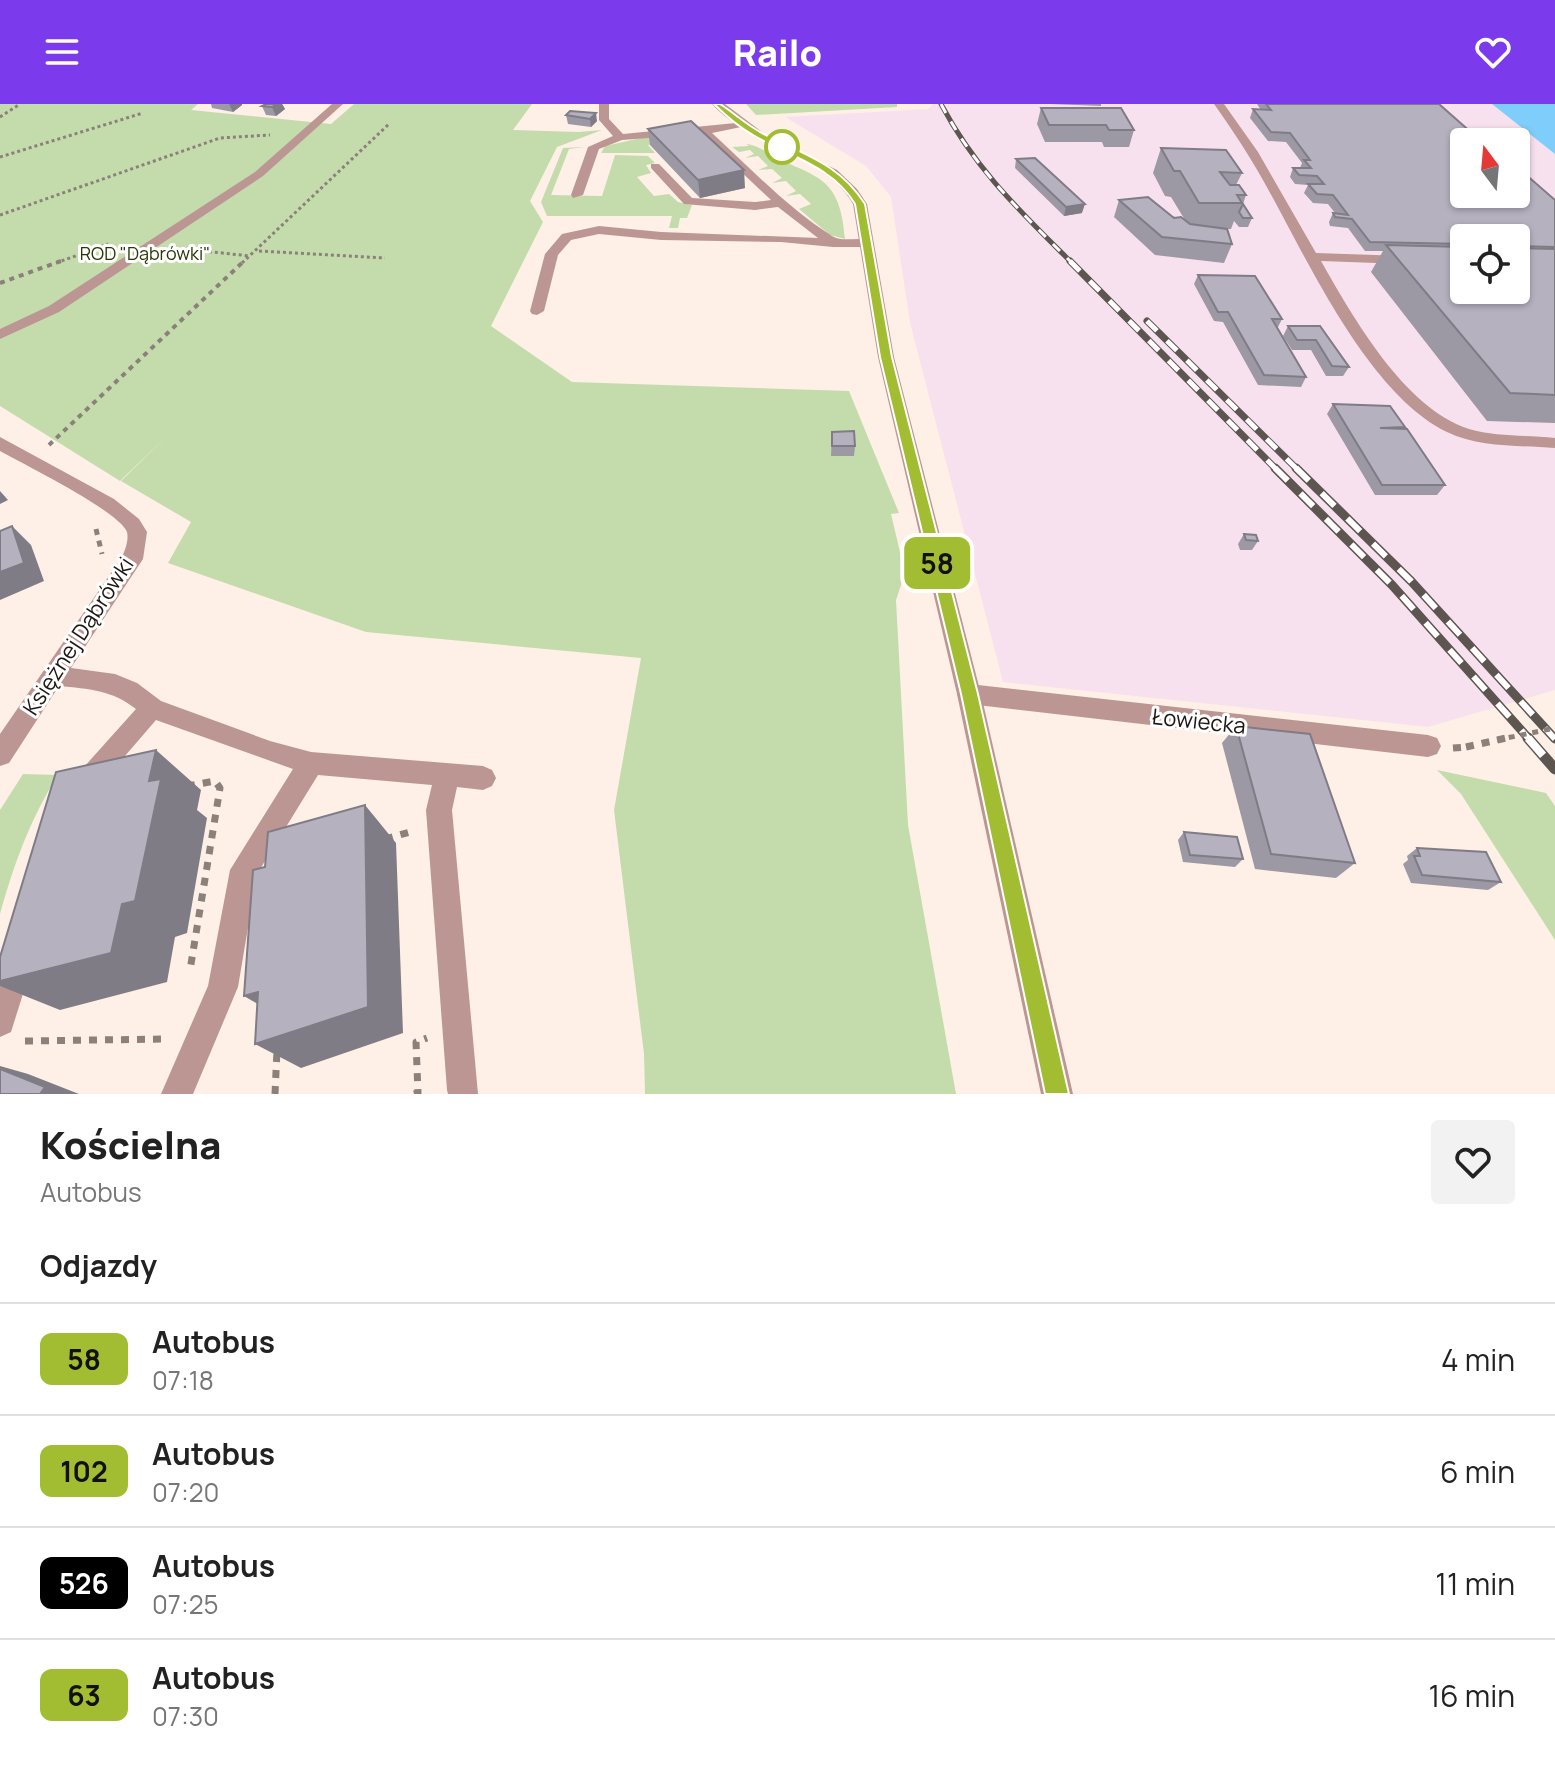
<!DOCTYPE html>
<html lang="pl">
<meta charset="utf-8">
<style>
body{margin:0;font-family:Manrope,sans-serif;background:#f2f2f2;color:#222;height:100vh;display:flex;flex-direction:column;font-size:30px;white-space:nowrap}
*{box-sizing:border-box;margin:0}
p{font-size:26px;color:#767676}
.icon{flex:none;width:44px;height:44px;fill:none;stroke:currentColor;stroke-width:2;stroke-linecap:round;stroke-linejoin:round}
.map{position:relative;height:990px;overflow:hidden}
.side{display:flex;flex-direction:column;background:#fff;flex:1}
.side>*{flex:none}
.badge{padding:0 16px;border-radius:12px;font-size:28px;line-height:52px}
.needle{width:52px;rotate:344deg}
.controls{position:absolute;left:1450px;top:24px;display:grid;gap:16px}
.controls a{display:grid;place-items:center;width:80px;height:80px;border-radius:8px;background:#fff;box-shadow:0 2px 6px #0004;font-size:40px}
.map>.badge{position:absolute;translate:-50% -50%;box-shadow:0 0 0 4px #fff}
h2{padding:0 40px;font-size:30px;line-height:72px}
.round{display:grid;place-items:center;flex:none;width:84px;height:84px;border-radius:8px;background:#f2f2f2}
.head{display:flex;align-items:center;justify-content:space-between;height:136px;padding:0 40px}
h1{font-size:38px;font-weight:800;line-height:60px}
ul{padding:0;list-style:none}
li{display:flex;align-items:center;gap:24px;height:112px;padding:0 40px;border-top:2px solid #e0e0e0}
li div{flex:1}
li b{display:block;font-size:30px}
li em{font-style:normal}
li .badge{min-width:88px;font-weight:700;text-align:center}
header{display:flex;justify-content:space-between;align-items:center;height:104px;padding:0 40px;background:#7c3aed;color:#fff;font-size:36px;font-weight:800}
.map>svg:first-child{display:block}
</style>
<header><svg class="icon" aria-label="menu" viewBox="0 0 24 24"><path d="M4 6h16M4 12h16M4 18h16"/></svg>Railo<svg class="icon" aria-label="heart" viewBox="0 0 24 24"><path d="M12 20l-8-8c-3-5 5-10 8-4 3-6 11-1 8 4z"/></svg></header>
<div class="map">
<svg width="1555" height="990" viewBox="0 0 1555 990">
<rect width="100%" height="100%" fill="#fef0e6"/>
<path fill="#f8e1ee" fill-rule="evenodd" d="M933,0h559l63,50v536l-127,37 -425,-45 -93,-359 -19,-126 -25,-31 -81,-49 144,-8zM1464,38h52v52h-52zM1464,134h52v52h-52z"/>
<g fill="#c4dcab">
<polygon points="0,0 198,0 191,6 331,20 354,0 532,0 513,26 579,28 602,26 557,43 530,97 543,118 491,222 572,278 849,287 899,409 891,410 905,469 896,496 908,721 956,990 645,990 644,950 614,706 641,554 366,528 168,459 191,418 121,377 168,331 120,377 0,302"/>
<polygon points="746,0 897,0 897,3 756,11"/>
<polygon points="693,32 648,41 655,49 601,49 605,42 641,34"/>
<path d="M746,40c13,1 24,11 32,15 47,20 62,24 67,80l-15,-4 -31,-26 12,-5 -11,-10 -14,2 10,-5 -10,-10 -14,2 10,-5 -10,-9 -14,1 10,-4 -10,-10 -13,2 9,-4 -4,-4 -11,2 -7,-5 17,-1z"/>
<polygon points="585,43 569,45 551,91 602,92 615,51 648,52 655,59 646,61 651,69 637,73 654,92 669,90 678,98 692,101 687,114 680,114 678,124 669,124 672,112 547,112 541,98 563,44"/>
<polygon points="1437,666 1546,689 1555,702 1555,836 1461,690"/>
<path d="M23,670l35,1c-27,42 -45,91 -58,139v-104z"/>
</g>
<polygon fill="#7ecdfa" points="1492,0 1555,0 1555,50"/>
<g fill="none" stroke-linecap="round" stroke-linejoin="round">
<g stroke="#8b817a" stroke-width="3" stroke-dasharray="3 3" stroke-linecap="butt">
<polyline points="0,13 20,0"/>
<polyline points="0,53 143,9"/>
<polyline points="0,111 220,34 270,31"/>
<polyline points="185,145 250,152"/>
<polyline points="259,147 385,154"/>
<polyline points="56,159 108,140"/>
<polyline points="242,159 389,20"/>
</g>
<g stroke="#8b817a" stroke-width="4" stroke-dasharray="5 5" stroke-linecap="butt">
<polyline points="0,179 61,157"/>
<polyline points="49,341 244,157"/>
</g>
<polyline stroke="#8b817a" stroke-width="5" stroke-dasharray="6 6" stroke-linecap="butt" points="96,425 102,450"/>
<g stroke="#8b817a" stroke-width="7" stroke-dasharray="8 8" stroke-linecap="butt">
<polyline points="1453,644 1466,643"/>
<polyline points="187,682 215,677 220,684 190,866"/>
<polyline points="385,735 410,728"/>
<polyline points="25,937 167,935"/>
<polyline points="275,990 277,946"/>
<polyline points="414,990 418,989 416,938 427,934"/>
</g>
<g fill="#bc9692" fill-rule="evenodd">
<polygon points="332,0 343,0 263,72 59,208 0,235 0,225 49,202 255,68"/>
<path d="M599,0h10v15l14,15 123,-12v4l-34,7c38,35 76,75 120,103 13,8 31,-2 42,7l-6,4h-35l-52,-5 -120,-2 -62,-6 -28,6 -13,15 -14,56 -7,4 -5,-1 -2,-3 15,-57 17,-20 37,-8 62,6 157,6 -40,-31 -23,3 -71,-6 -33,-36v-4h8l33,34 63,4 16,-2 -70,-66 -79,6 -23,9 -16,46 -10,3 -2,-3 17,-48 25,-11 -14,-16z"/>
<path d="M1214,0h10l34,48 58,101 88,3 7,4 -7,4 -83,-3c32,56 83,147 148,168 27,8 58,6 86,9v10c-35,-3 -75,0 -108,-16 -78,-38 -137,-167 -178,-241 -16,-30 -35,-59 -55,-87z"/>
</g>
<g fill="#bc9692" fill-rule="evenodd">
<path d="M0,333l114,62 25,20 8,13 -4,27 -72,109 44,6 22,9 24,18 109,40 41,11 172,14 9,4 4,8 -4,8 -9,4 -26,-3 -5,23 26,284h-30l-1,-4 -21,-280 6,-25 -114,-10 -61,99 -19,113 -45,107h-32l47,-108 22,-116 63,-101 -137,-49 -63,73 -9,4 -9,-4 -4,-8 4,-8 61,-68c-24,-19 -47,-20 -77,-23l-50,77 -9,3v-32l122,-177c3,-7 7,-17 5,-25 -8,-21 -104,-68 -127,-81z"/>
<polygon points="969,580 1428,631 1437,634 1441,642 1437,650 1428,653 969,600 960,597 957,590 960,583"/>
<polygon points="18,843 29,847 33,858 11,928 0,933 0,868 7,847"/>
</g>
<path fill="#bc9692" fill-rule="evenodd" d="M712,0h13l41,31 71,35 20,19 10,15 27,153 87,337 92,400h-32l-84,-400 -79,-337 -25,-153c-28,-50 -101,-56 -141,-100z"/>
<g stroke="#5d5650" stroke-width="5">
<path id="rail-far3" d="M941,0c35,66 79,107 131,159"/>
</g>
<g stroke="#5d5650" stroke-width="7">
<g id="rail-far2">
<polyline points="1070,157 1277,366"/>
<polyline points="1147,217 1298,366"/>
</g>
</g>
<g stroke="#5d5650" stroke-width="9">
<g id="rail-far1">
<polyline points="1275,364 1392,481 1530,636"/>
<polyline points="1296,364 1411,477 1555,635"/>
</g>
</g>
<g stroke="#5d5650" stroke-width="11">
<polyline id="rail" points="1528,634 1555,665"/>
</g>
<use href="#rail-far3" stroke="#fff" stroke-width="3" stroke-dasharray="10" stroke-linecap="butt"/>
<use href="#rail-far2" stroke="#fff" stroke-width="5" stroke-dasharray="14" stroke-linecap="butt"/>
<use href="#rail-far1" stroke="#fff" stroke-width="6" stroke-dasharray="18" stroke-linecap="butt"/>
<use href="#rail" stroke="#fff" stroke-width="8" stroke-dasharray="23" stroke-linecap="butt"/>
<polyline stroke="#8b817a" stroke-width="5" stroke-dasharray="6 6" stroke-linecap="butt" points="1497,636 1555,624"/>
<polyline stroke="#8b817a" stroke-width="7" stroke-dasharray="8 8" stroke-linecap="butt" points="1466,643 1506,634"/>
</g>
<g fill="#9c98a4" fill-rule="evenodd">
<polygon points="211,0 242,0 242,1 233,8 212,4"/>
<polygon points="266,0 282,0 285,5 276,12 266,11 262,2"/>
<polygon points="1050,0 1101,0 1101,2"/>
<path d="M1257,0h182l25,38 91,58v223l-68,-2 -116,-149 12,-21h-18l-17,-23 -18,-2 -1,-4 4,-9h2l-7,-9 -15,-1 -9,-10 4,-8 -13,-1 -5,-7 3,-9h7l2,-5 -16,-21 -18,-1 -18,-23 3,-9 8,1zM1464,134h52v52h-52z"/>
<polygon points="1041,4 1134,26 1129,43 1104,43 1102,38 1045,38 1037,20"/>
<polygon points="570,7 597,17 591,23 568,20 566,11"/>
<polygon points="648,25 745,84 700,94 650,41"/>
<polygon points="1161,44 1242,69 1236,81 1246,91 1243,100 1252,114 1248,123 1239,123 1234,117 1231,125 1228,125 1232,140 1224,159 1155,151 1114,113 1119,96 1185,116 1171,93 1165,92 1153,69"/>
<polygon points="1016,55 1082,109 1064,112 1015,64"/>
<polygon points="1198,171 1282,215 1277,225 1306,273 1301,283 1258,281 1223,218 1214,217 1194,180"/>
<polygon points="1288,222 1320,222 1349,263 1343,272 1326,272 1311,246 1292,246 1283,232"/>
<polygon points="1333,300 1405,323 1404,325 1445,381 1437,391 1375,391 1327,310"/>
<polygon points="832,328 855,342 854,352 831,352"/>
<polygon points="1244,430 1258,437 1252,446 1240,446 1238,440"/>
<polygon points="1236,622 1355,759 1336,774 1255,765 1222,639"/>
<polygon points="1184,728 1243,755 1235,763 1183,758 1178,736"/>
<polygon points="1417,744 1501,778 1488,786 1411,779 1403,760 1408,756 1407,752"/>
</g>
<g fill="#7f7c86">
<polygon points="229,0 242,0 242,1 233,8"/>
<polygon points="277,0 282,0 285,5 276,12 272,3"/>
<polygon points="596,9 597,17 591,23 590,15"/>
<polygon points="744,66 745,84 700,94 698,76"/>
<polygon points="1085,100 1082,109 1064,112 1066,103"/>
<polygon points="0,387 8,396 0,400"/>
<polygon points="12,422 31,441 44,477 0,496 0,468"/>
<polygon points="156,646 201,686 197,706 207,714 187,829 175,833 167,878 60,906 0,882 0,877 149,677"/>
<polygon points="365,701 396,739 403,929 301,964 255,940"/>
<polygon points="258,888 290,919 244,892"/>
<polygon points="0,962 28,970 79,990 40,990 0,965"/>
</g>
<g fill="#b5b1bf" stroke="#7f7c86" stroke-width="2">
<polygon points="266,0 277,0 272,3 262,2"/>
<polygon points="1266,0 1439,0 1482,38 1464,38 1464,90 1516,90 1516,62 1555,96 1555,143 1516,142 1516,134 1464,134 1464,140 1370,138 1352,115 1335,113 1333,109 1348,111 1333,91 1317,90 1308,80 1324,80 1317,72 1299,71 1293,64 1311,64 1304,56 1310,56 1290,29 1271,28 1253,5 1271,6"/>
<polygon points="1041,4 1121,4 1134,26 1109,26 1106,21 1049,21"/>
<polygon points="570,7 596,9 590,15 566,11"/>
<polygon points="691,17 744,66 698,76 648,25"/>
<polygon points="1161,44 1226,46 1242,69 1220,68 1230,81 1239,81 1246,91 1237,91 1242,99 1199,99 1180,67 1174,67"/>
<polygon points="1035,54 1085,100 1066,103 1016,55"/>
<polygon points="1148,93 1174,114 1181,113 1190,120 1227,125 1232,140 1162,133 1119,96"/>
<polygon points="1243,100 1252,114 1243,114 1239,108"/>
<polygon points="1386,141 1464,143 1464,186 1516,186 1516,144 1555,145 1555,291 1510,289"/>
<polygon points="1198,171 1255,172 1282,215 1272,215 1306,273 1264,271 1228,208 1218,208"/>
<polygon points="1288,222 1320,222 1349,263 1332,262 1316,236 1297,236"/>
<polygon points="1333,300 1390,302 1405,323 1380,324 1407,325 1445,381 1382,381"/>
<polygon points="854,327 855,342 832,342 832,328"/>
<polygon points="12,422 24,459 0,468 0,427"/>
<polygon points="1244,430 1256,431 1258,437 1246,436"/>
<polygon points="1236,622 1310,630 1355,759 1271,750"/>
<polygon points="156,646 149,677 161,675 135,797 122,800 111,849 0,877 0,853 56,668"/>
<polygon points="365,701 368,903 255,940 258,888 244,892 253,766 265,763 268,728"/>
<polygon points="1184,728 1237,733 1243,755 1190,751"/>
<polygon points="1417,744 1486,748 1501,778 1422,771 1414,752 1420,752"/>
<polygon points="0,965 45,983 40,990 0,990"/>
</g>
<path fill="#a2bd31" stroke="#fff" stroke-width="2" d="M714,0h6c14,9 27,21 42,29 41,22 76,29 103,71l27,153 86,337 91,400h-24l-84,-400 -81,-337 -25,-153c-23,-38 -65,-47 -102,-69 -14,-8 -28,-20 -39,-31z"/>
<circle fill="#fff" stroke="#a2bd31" stroke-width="4" cx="782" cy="43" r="16"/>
<g text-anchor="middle" stroke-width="6" stroke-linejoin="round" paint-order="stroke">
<g font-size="18" fill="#263904" stroke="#fff">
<text x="145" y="156">ROD "Dąbrówki"</text>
</g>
<g font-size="22" fill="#1d1814" stroke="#fff">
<text transform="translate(78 532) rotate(-57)" y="8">Księżnej Dąbrówki</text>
<text transform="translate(1199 617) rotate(6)" y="8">Łowiecka</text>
</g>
</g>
</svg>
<div class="controls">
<a><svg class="needle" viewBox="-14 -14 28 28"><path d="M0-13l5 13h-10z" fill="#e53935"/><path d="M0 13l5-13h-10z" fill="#767676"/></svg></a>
<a><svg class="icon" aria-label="locate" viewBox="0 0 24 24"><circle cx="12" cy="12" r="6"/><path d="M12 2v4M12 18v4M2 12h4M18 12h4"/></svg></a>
</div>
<b class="badge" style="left:937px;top:459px;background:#a2bd31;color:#111">58</b>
</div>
<section class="side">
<div class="head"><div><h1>Kościelna</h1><p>Autobus</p></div><a class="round"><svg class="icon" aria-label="heart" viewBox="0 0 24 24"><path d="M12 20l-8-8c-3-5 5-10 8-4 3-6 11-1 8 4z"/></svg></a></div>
<h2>Odjazdy</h2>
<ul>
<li><span class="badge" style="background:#a2bd31;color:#111">58</span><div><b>Autobus</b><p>07:18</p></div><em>4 min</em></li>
<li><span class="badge" style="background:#a2bd31;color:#111">102</span><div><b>Autobus</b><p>07:20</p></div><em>6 min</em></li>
<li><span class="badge" style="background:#000;color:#fff">526</span><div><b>Autobus</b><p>07:25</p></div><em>11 min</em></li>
<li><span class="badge" style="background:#a2bd31;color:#111">63</span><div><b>Autobus</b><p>07:30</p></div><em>16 min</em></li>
</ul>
</section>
